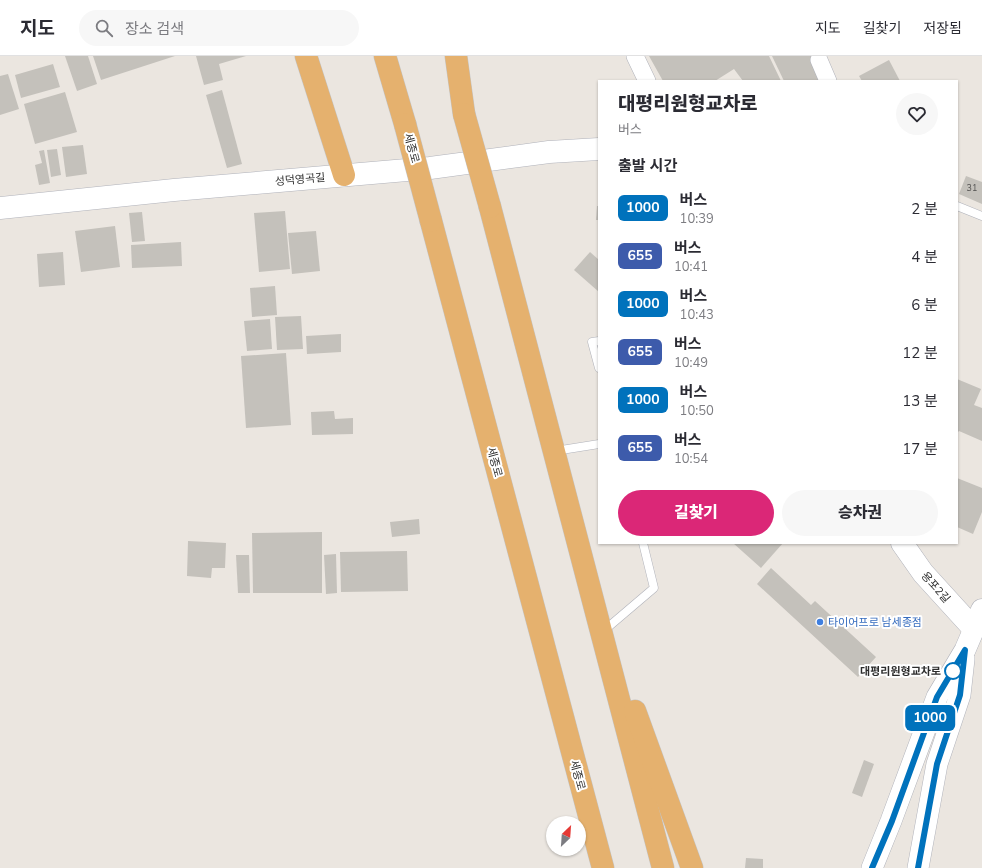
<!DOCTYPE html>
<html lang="ko">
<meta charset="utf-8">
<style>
body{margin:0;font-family:"Nunito Sans","Noto Sans KR",sans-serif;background:#f7f7f7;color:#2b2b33;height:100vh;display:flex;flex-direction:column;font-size:15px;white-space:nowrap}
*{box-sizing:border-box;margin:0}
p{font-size:13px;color:#7c7c81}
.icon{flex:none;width:22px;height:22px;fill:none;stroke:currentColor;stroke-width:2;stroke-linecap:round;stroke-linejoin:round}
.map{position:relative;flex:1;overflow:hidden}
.drawer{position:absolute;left:598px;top:24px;width:360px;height:464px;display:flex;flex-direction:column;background:#fff;border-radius:0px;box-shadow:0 1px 3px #0004}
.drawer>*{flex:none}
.badge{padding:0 8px;border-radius:6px;font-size:14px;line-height:26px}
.needle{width:26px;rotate:25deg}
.fabs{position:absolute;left:546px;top:760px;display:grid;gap:8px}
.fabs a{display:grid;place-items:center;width:40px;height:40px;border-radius:50%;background:#fff;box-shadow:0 1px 3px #0004;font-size:20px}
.map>.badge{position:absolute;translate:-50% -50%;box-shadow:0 0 0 2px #fff}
h2{padding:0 20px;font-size:15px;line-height:36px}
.round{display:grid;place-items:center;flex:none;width:42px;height:42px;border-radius:21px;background:#f7f7f7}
.summary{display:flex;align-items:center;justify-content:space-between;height:68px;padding:0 20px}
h1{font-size:19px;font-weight:800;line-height:30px}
.action{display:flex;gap:8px;margin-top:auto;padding:8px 20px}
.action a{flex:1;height:46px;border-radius:24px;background:#db2777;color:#fff;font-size:16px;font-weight:800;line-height:46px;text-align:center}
.action a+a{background:#f7f7f7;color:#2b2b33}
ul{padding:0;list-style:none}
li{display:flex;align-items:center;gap:12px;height:48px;padding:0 20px}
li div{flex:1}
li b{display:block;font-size:15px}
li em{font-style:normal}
li .badge{min-width:44px;font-weight:700;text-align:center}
header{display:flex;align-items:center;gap:24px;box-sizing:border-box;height:56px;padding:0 20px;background:#fff;border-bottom:1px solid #e1e1e2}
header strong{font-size:19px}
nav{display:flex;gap:22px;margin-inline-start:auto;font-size:14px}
.search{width:280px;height:36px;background:#f7f7f7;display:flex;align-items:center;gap:10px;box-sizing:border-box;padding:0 14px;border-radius:22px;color:#7c7c81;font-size:15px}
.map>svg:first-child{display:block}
</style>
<header>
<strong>지도</strong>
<div class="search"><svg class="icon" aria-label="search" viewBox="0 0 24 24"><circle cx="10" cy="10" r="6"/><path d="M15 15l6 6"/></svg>장소 검색</div>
<nav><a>지도</a><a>길찾기</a><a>저장됨</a></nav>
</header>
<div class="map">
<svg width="982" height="812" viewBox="0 0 982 812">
<rect width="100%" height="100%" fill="#ebe6e0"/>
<g fill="#c4c1bb">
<polygon points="65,0 88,0 97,28 77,35"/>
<polygon points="93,0 175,0 101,24"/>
<polygon points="196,0 246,0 219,8 223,24 204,29"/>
<polygon points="649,0 769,0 781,25 743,25 734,13 715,25 663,25"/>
<polygon points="772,0 811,0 824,25 784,25"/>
<polygon points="889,4 900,25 862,25 859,20"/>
<polygon points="53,8 60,31 21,42 15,19"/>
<polygon points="8,18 19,53 0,59 0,20"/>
<polygon points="222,34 242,108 227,112 206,39"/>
<polygon points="65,36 77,76 35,88 24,48"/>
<polygon points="83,89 87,118 66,121 62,91"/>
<polygon points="57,93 61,119 51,121 47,94"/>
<polygon points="44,94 50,127 39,129 35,109 42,107 39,95"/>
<polygon points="966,120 982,126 982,148 959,138"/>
<polygon points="597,150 599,150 599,164 596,164"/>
<polygon points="285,155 290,213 259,216 254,157"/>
<polygon points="142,156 145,185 132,186 129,157"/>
<polygon points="115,170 120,211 81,216 75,175"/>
<polygon points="316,175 320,215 292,218 288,177"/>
<polygon points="181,186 182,210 132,212 131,189"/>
<polygon points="63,196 65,229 39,231 37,198"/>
<polygon points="590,196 599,204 599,236 574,214"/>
<polygon points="275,230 277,259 252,261 250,232"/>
<polygon points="301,260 303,293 277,294 275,261"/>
<polygon points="270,263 272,293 247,295 244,265"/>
<polygon points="341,278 341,296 307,298 306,280"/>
<polygon points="286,297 291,369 246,372 241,300"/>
<polygon points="957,323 981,333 974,349 982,352 982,385 959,375 957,377"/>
<polygon points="334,355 335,363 353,362 353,378 312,379 311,356"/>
<polygon points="957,422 982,432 982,456 973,478 957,471"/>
<polygon points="419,463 420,478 392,481 390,466"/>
<polygon points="322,476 322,537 253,537 252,477"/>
<polygon points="188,485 226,487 225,512 212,512 211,522 187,520"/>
<polygon points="733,487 783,487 761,512"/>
<polygon points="407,495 408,535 341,536 340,496"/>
<polygon points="336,498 337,537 326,538 324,499"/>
<polygon points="236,499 249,499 250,537 238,537"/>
<polygon points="771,512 811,549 815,545 876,601 858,621 757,528"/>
<polygon points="864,704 874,708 862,741 852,737"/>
<polygon points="746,802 763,803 763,812 745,812"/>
</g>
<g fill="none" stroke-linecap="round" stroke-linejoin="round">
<g stroke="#b0b2ba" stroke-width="9">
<g id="service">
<polyline points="957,150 982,160"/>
<polyline points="599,285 592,286 599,312"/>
<polyline points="555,395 599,388"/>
<polyline points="607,572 654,532 643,487"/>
</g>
</g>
<g stroke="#b0b2ba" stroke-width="18">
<g id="minor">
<polyline points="635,0 647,25"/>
<polyline points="819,4 828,25"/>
</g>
</g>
<g stroke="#b0b2ba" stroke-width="22">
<g id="tertiary">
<polyline points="872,812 891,765 937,641 965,594 974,573"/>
<polyline points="918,812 937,708 960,639 964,603"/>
</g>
</g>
<g stroke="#b0b2ba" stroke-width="23">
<g id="secondary">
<polyline points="0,152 174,134 430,112 549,96 599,93"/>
<polyline points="902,487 923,517 974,573 982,554"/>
</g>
</g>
<g stroke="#c4c4c4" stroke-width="23">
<g id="trunk">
<polyline points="306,0 344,119"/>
<polyline points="385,0 405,68"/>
<polyline points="456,0 464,58"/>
<polyline points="490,151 663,812"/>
<polyline points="431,165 603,812"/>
<polyline points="635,655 692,812"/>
</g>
</g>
<use href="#service" stroke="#fff" stroke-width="8"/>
<use href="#minor" stroke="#fff" stroke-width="17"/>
<use href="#tertiary" stroke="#fff" stroke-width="21"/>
<use href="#secondary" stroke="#fff" stroke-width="22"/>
<use href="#trunk" stroke="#e5b16e" stroke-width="22"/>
<g stroke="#c4c4c4" stroke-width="23" stroke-linecap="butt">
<g id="trunk-bridge">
<polyline points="464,58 490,151"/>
<polyline points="405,68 431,165"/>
</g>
</g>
<use href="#trunk-bridge" stroke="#e5b16e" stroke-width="22"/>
</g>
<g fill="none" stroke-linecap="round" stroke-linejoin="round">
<g stroke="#fff" stroke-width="9">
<polyline id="line" points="872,812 892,765 937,641 965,594 960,639 937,708 918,812"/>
</g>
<use href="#line" stroke="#0072bc" stroke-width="6"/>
</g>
<circle fill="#3f7fe0" stroke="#fff" stroke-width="1.5" cx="820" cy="566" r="4"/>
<circle fill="#fff" stroke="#0072bc" stroke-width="2" cx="953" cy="615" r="8"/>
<g text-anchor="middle" stroke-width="4" stroke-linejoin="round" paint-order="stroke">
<g font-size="9" fill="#525150">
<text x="972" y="135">31</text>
</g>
<g font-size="11" fill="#2c2c2c" stroke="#fff">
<text transform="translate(412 92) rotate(75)" y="4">세종로</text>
<text transform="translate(300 123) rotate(-5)" y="4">성덕영곡길</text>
<text transform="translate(495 406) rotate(75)" y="4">세종로</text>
<text transform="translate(936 531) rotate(48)" y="4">용포2길</text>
<text transform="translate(578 719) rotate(75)" y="4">세종로</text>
</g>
<g font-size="11" fill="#366cbe" stroke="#fff" text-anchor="start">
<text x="828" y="570">타이어프로 남세종점</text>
</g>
<g font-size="11" font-weight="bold" fill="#2c2c2c" stroke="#fff" text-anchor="end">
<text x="941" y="619">대평리원형교차로</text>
</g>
</g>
</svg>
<div class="fabs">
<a><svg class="needle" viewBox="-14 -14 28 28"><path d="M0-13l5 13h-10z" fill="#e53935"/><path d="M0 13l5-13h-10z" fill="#7c7c81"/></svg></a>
</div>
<b class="badge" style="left:930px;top:662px;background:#0072bc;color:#fff">1000</b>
<section class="drawer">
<div class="summary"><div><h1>대평리원형교차로</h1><p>버스</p></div><a class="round"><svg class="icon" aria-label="heart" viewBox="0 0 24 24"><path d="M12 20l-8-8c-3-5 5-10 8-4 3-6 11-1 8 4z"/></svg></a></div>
<h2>출발 시간</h2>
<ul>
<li><span class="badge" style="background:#0072bc;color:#fff">1000</span><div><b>버스</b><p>10:39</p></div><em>2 분</em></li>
<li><span class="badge" style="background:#3d5bab;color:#fff">655</span><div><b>버스</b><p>10:41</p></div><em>4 분</em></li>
<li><span class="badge" style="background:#0072bc;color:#fff">1000</span><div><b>버스</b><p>10:43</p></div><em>6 분</em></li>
<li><span class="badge" style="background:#3d5bab;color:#fff">655</span><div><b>버스</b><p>10:49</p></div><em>12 분</em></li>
<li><span class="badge" style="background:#0072bc;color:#fff">1000</span><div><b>버스</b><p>10:50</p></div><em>13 분</em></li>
<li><span class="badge" style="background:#3d5bab;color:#fff">655</span><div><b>버스</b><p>10:54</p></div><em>17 분</em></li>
</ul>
<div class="action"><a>길찾기</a><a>승차권</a></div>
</section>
</div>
